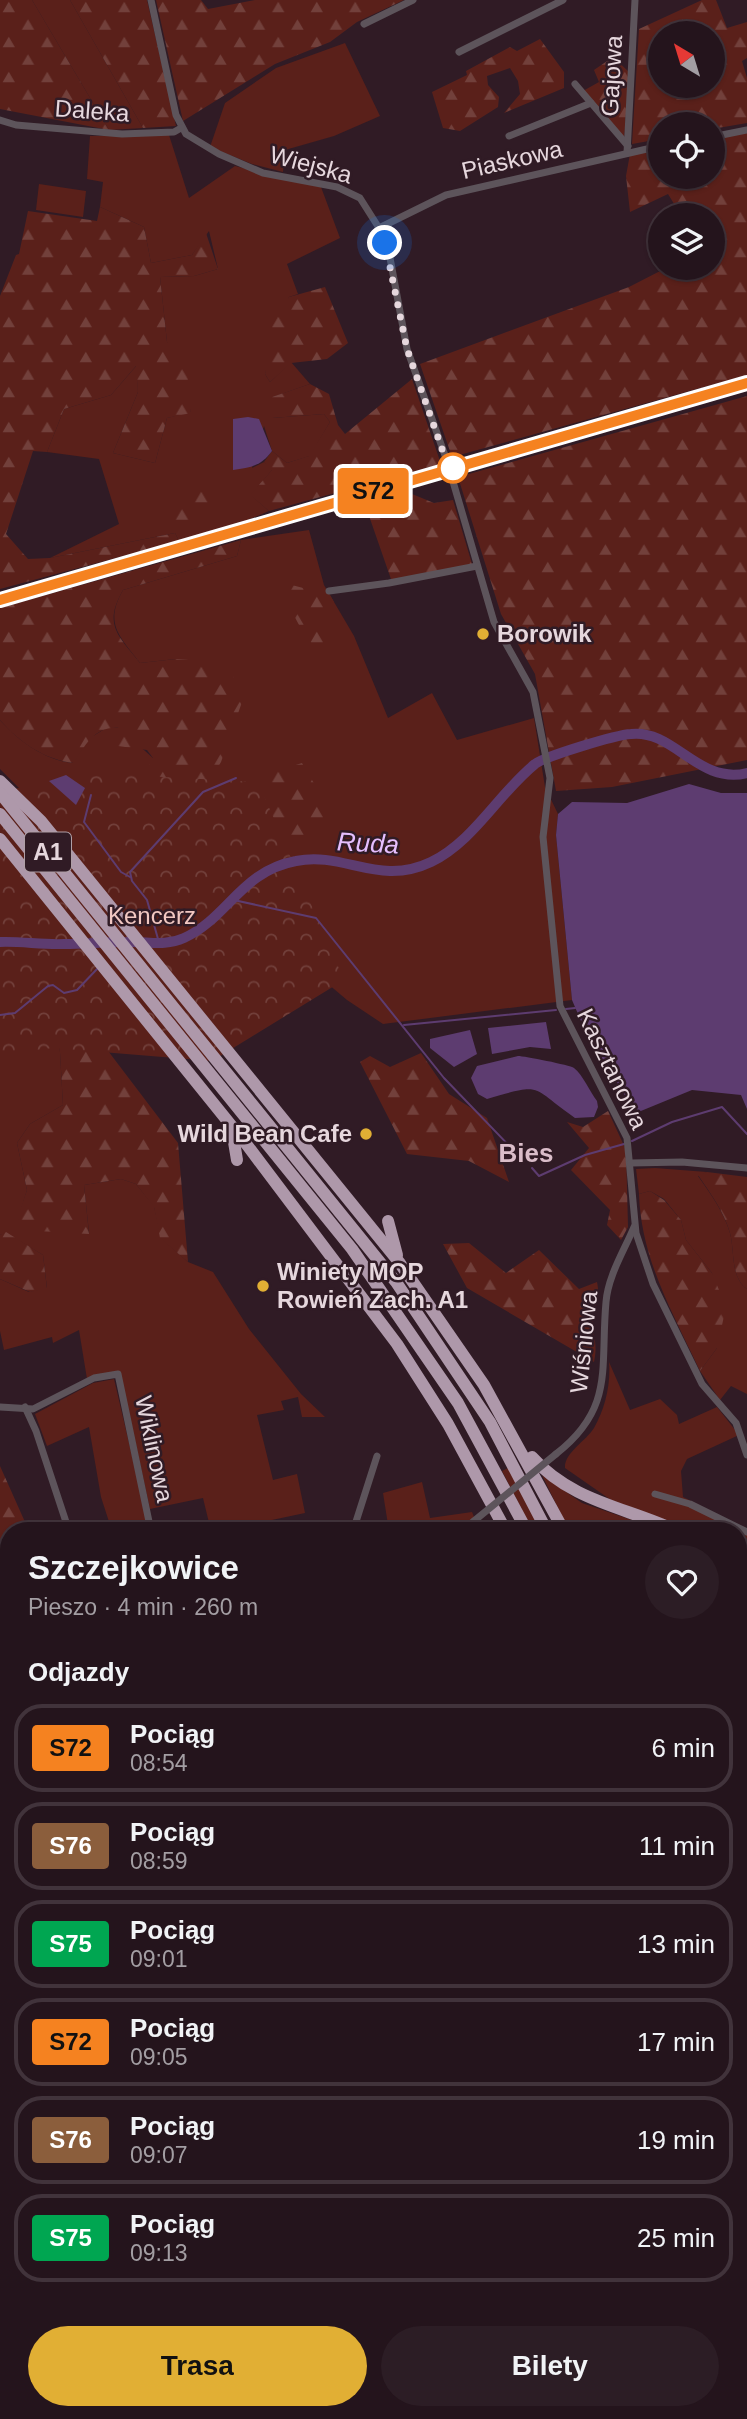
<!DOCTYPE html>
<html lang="pl">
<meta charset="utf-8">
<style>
body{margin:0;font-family:Helvetica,sans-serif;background:#2c1d25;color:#f1f3f6;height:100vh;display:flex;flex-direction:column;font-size:26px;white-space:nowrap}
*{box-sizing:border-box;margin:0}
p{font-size:23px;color:#a39ea3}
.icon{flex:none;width:38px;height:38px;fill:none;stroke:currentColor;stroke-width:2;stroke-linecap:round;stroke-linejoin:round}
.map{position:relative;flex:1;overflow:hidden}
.sheet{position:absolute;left:0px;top:1522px;width:747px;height:898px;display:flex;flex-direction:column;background:#24141c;border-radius:28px 28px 0 0;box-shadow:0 2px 5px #0004,0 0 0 2px #41333b}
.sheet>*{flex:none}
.badge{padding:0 14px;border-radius:5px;font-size:24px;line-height:46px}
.needle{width:46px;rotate:322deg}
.fabs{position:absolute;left:648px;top:21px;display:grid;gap:14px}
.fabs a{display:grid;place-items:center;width:77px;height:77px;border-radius:50%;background:#24141c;box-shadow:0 2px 5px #0004,0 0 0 2px #41333b;font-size:35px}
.you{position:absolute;width:35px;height:35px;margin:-18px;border:5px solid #fff;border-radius:50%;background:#1a73e8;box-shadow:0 0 0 10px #1a73e833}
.map>.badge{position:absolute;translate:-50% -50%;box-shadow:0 0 0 4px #fff}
h2{padding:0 28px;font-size:26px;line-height:63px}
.round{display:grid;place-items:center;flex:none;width:74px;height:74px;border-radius:37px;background:#2c1d25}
.head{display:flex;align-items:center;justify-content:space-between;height:119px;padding:0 28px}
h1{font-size:33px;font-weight:700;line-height:52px}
.button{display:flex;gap:14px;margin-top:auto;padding:14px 28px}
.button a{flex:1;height:80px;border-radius:42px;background:#e1af34;color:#111;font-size:28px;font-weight:700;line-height:80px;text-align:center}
.button a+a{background:#2c1d25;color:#f1f3f6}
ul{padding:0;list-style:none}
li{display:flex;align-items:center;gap:21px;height:88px;margin:0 14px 10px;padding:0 14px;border:4px solid #41333b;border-radius:28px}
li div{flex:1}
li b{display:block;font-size:26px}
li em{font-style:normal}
li .badge{min-width:77px;font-weight:700;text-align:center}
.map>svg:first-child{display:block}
</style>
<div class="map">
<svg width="747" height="2419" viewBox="0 0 747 2419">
<defs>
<pattern id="forest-firs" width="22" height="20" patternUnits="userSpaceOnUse" patternTransform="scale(1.75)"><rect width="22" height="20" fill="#5a201a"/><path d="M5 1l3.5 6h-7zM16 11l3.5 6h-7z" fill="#72403b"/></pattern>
<pattern id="park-crowns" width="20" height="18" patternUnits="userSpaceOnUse" patternTransform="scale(1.75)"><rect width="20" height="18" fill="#5a201a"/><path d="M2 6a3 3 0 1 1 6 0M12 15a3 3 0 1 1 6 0" fill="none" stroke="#72403b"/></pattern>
</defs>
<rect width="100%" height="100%" fill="#301b25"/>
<polygon fill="#3d222f" points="747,381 747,391 0,607 0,596"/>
<g fill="#5a201a">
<polygon points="32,0 70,0 143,128 109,130"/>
<polygon points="345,43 380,116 334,136 285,150 283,172 252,164 210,147 225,103 276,68"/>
<polygon points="169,135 189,198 235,166 321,187 340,238 287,264 298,294 289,297 265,374 270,382 291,362 310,384 273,397 272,418 324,414 330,422 310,456 287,463 272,451 264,426 252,468 264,462 273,469 251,495 269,511 218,533 179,541 175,533 50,558 119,524 99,459 47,452 64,409 111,395 137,365 138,392 113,453 155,463 167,418 191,412 167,342 160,277 194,276 218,269 209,231 192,255 151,263 144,227 100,207 103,182 87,179 90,136"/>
<polygon points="39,184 86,191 83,217 36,210"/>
<path d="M309,530l15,55 30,51 34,82 44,-25 25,47 77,-22 11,69 13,27 -2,21 16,165 -189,24 -36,-24 -52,-44 -268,-160 -27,-27v-49c19,21 44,40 73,43l15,-24 20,-12 11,1 34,30 8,42 15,-141 -36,4c-21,-27 -36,-40 -17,-73l114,-34 4,-16z"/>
<polygon points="0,844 58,1017 63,1105 30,1124 17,1143 27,1190 18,1219 89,1233 84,1185 121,1179 136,1184 154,1206 161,1238 188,1262 213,1272 249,1329 301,1394 325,1417 302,1417 298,1397 281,1401 284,1410 257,1415 273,1480 297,1474 305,1513 238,1527 239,1531 211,1531 203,1498 150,1509 121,1376 87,1379 79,1330 53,1343 52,1337 4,1350 0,1331 0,1279 29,1292 47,1288 43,1255 6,1233 0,1235"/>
<path d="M655,1168l52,4 -9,4c12,17 26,36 32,57 5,18 0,44 17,56v105l-16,-8 -11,14 -20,-29 17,-23 -5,-75 -26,-33 -5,-20 -17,-21 -14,-8 -11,3 -3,-25z"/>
<path d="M609,1362l21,48 30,-11 17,16 2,9 38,-17 22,28 -52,24 -6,12 2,26 64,32v57l-8,-20 -1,-35h-44l-83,-31 -46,-32c-1,-15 21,-27 29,-40 11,-19 17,-44 15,-66z"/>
<polygon points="114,1379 148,1524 112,1531 101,1497 89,1427 47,1446 35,1414 93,1383"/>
<polygon points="508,1468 541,1531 533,1531 502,1471"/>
<polygon points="542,1475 582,1503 664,1531 569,1531"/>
<polygon points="422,1482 430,1518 472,1512 474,1517 456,1531 389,1531 383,1493"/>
<polygon points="9,1592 9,1672 0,1677 0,1596"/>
<polygon points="738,1735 743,1735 747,1756 747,2183 739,2186"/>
<polygon points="9,2378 9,2412 80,2412 74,2419 0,2419 0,2388"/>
<polygon points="664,2412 708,2412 708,2419 662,2419"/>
</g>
<g fill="url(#forest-firs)" fill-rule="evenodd">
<polygon points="0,0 32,0 109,130 0,109"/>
<polygon points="70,0 147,0 176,126 143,128"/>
<polygon points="156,0 201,0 208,9 255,0 404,0 357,22 330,42 275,64 183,121"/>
<path d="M702,0h14l11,28 20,-6v36l-5,3 5,17v45l-35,6v-5h-52v15l-28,5 7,-115zM660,33h52v53h-52z"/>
<polygon points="540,39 564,72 564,88 504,113 520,94 518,81 510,68 487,76 488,85 499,97 498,107 460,131 443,128 432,92 467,75 466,71 510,47 517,51"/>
<polygon points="613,57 629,72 624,141 583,91 599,82 594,70"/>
<polygon points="747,133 747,375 452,457 420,364 629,287 666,268 712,268 712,215 681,215 668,194 630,212 626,176 630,154 660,149 660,177 712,177 712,140"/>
<path d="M100,207l44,20 7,36 41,-8 14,-22 12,36 -24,7 -34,1 7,65c23,20 22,41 24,71l-24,5 -12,45 -42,-10 25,-61 -2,-26 -25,29 -47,14 -17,43 -14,-1 -27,83 22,25 22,-1 125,-25 4,8 -179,48v-293l16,-41 3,-1 9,-43 69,10z"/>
<polygon points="325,287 348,343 327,359 291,363 270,382 265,374 272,326 289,297"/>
<polygon points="412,379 441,464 269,511 250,495 272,470 264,462 272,451 287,463 309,456 330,422 324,414 272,418 269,401 272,397 310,384 329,394 338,425 345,434"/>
<polygon points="747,396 747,760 612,787 556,791 535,674 501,614 458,477"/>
<polygon points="209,489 218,497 216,510 199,522 174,527 169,500"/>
<polygon points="412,494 434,503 453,500 472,564 392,582 367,510"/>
<path d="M241,540l-4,16 -114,34c-20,35 -5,45 17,73l36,-4 53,4 13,39 -21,60 -12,20 -67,-2 11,-22 -6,-8 -29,-4 1,-18c-24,-2 -34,17 -45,35 -29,-3 -55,-21 -74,-43v-112z"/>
<path d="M284,583l46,12 4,7 -11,20 10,31c-5,-1 -13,-2 -16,-5 -14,-10 -33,-49 -33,-65z"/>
<polygon points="302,763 332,814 300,840 261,856 243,782"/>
<polygon points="80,1014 178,1143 188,1262 160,1238 154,1207 136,1184 121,1179 84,1185 89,1234 38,1231 17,1219 27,1190 17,1143 30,1124 63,1105 58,1017"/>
<polygon points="421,1053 449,1094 487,1118 509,1182 469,1161 407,1154 360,1062 370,1056 390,1067"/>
<polygon points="608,1111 626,1150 628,1227 621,1240 607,1225 610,1210 571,1170 589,1148 567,1122 583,1127"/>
<path d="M707,1172l40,5v112c-17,-12 -12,-38 -17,-56 -6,-22 -20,-40 -32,-58z"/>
<path d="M650,1191l14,9 17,20 5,20 26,33 14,34 -9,41 -17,23c-27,-58 -59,-112 -61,-177z"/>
<polygon points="6,1232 43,1255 47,1289 30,1292 0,1279 0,1235"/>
<path d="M469,1243l37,30 33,-23 40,39 18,-7c4,21 -3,22 -4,40 0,16 5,21 1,40l-127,-74 -24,-44z"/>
<polygon points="0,1466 29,1531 9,1531 9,1583 0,1563"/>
</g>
<polygon fill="url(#park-crowns)" points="108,774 258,782 344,980 212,1061 53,1048 0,1054 0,791"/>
<g fill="#5d3c70">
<path d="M248,417l11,2 13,32c-11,15 -22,17 -39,19v-51z"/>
<polygon points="66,775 85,788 76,805 49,781"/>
<polygon points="689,784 721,793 747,793 747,1109 741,1095 692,1090 636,1113 587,1035 572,1000 556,835 558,814 572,802 627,803"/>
<polygon points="546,1022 551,1049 530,1047 492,1054 488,1028"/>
<polygon points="470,1030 477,1054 454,1067 430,1048 430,1039"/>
<path d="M518,1056c6,0 52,9 56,12 9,7 16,24 23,33l1,6 -4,10 -19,1c-45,-31 -30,-36 -88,-19l-9,-5 -7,-16 6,-12z"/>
</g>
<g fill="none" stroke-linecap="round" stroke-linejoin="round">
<g stroke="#5d3c70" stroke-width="2">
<polyline points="91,795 84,822 121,872 130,877"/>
<polyline points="229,899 316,918 444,1078 520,1157"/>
<polyline points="160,946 147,900 132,881 130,872 203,792 236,778"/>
<polyline points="566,1009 575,1008"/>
<polyline points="0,1015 15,1013 48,986 53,985 64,993 77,990 98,968"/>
<polyline points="404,1025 556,1010"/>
<polyline points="632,1141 672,1122 722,1107 747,1134"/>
<polyline points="532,1168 539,1176 585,1155 624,1144"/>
</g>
<path stroke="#5d3c70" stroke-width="10" d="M0,942c21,-1 42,3 64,2 21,0 42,-2 63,-2 21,-1 37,5 57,-4 44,-20 57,-67 112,-77 48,-10 83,26 135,1 43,-21 67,-68 104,-98 11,-8 80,-29 96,-30 43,-5 67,51 116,39"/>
<g stroke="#5d545b" stroke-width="7">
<polyline points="151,0 176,115 186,134 219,154 263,173 337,187 360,198 379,228 390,258 407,349 447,461 494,622 533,692 550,778 543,837 560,1006 627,1138 636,1233 653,1284 702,1384 736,1423 747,1455"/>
<polyline points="364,24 413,0"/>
<polyline points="459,52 563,0"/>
<polyline points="575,84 628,146"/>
<polyline points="0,120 16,125 122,134 174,132 181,128"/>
<polyline points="509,136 591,103"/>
<polyline points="712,137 747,130"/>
<polyline points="627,153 635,0"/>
<polyline points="379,228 446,195 660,146"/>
<polyline points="329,591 389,583 477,566"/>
<polyline points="631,1163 682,1162 747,1168"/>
<polyline points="0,1407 33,1409 94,1378 118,1374 151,1531"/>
<polyline points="25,1407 36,1431 69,1531"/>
<path d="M556,1454c59,-46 44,-86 50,-152 2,-26 18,-51 28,-75"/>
<polyline points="655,1494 690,1504 747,1532"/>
<polyline points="353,1531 377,1456"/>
<polyline points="461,1531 474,1521"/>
<polyline points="0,1704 9,1724"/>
<polyline points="0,1735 9,1732"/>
<polyline points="0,1862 9,1859"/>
<polyline points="0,1923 9,1940"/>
<polyline points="0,2146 9,2136"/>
<polyline points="0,2161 9,2176"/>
<polyline points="0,2329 9,2339"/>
<polyline points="96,2412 102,2419"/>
<polyline points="466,2412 472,2419"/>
<polyline points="301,2419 304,2412"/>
<polyline points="592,2419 594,2412"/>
</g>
<g stroke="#7e6f7b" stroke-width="10">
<polyline points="738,2190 747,2188"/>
<polyline points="738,2197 747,2195"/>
<polyline points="0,2221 9,2221"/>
<polyline points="738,2248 747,2237"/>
<polyline points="712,2419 712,2412"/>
</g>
<g stroke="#ae98aa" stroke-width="12">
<polyline points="0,781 41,821 399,1262 484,1385 564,1531"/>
<polyline points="0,793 396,1282 490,1422 547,1531"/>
<polyline points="0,814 352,1249 458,1403 527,1531"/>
<polyline points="0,839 247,1145 397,1344 448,1424 506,1531"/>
<polyline points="232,1130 237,1160"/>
<polyline points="388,1221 397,1255"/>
<path d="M532,1457c40,45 94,50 145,74"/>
<polyline points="738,1581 747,1615"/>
<polyline points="738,1624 747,1670"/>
<polyline points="633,2419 635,2412"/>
<polyline points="656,2419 657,2412"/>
</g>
<g stroke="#cfbfc5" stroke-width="4.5">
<polyline id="rail" points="0,600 747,383"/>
</g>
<use href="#rail" stroke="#301b25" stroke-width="2" stroke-dasharray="5" stroke-linecap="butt"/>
<polyline stroke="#5d545b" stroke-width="7" points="474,1521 556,1454"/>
</g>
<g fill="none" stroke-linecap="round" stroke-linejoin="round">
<g stroke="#fff" stroke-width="16">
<polyline id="line" points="0,600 747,383"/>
</g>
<use href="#line" stroke="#f58220" stroke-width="10"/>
<polyline stroke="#e6d7dd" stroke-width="7" stroke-dasharray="0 12.6" points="385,243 407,349 449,469 453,468"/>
</g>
<circle fill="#fff" stroke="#f58220" stroke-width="3.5" cx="453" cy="468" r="14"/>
<g fill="#e1af34" stroke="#301b25" stroke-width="2.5">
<circle cx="483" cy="634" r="7"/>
<circle cx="366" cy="1134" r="7"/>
<circle cx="263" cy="1286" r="7"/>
</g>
<g text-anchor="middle" stroke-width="5" stroke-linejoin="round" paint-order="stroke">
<rect fill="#301b25" stroke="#af9fa6" stroke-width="2" x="25" y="832.5" width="46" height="39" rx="5"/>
<g font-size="23" font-weight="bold" fill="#e6d7dd">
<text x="48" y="860">A1</text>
</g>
<g font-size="24" fill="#e6d7dd" stroke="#301b25">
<text transform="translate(612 76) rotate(-87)" y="8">Gajowa</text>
<text transform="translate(92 111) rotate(4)" y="8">Daleka</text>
<text transform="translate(512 160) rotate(-13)" y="8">Piaskowa</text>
<text transform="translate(311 165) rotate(15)" y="8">Wiejska</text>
<text transform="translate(612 1069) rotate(64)" y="8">Kasztanowa</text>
<text transform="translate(584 1342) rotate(-84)" y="8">Wiśniowa</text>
<text transform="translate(154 1449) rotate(78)" y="8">Wiklinowa</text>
</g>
<g font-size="24" font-weight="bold" fill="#e6d7dd" stroke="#301b25" text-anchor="start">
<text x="497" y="642">Borowik</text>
<text x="352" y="1142" text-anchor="end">Wild Bean Cafe</text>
<text x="277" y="1280">Winiety MOP<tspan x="277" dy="28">Rowień Zach. A1</tspan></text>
</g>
<g font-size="24" fill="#f1c7c1" stroke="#301b25">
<text x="152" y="924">Kencerz</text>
</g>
<g font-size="26" font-style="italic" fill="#e5befe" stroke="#301b25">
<text transform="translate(368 843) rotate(3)" y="9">Ruda</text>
</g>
<g font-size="26" font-weight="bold" fill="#dabdc9" stroke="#301b25">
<text x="526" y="1162">Bies</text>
</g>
</g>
</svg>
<div class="fabs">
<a><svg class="needle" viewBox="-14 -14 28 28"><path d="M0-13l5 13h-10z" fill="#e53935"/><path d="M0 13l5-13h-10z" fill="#a39ea3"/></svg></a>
<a><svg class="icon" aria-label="locate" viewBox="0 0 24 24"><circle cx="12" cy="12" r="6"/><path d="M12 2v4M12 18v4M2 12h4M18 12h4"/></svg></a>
<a><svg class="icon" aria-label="layers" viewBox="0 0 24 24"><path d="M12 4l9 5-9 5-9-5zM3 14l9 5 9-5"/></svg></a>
</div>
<div class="you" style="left:385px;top:243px"></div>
<b class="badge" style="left:373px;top:491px;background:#f58220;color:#111">S72</b>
<section class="sheet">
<div class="head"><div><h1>Szczejkowice</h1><p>Pieszo · 4 min · 260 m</p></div><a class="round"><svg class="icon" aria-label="heart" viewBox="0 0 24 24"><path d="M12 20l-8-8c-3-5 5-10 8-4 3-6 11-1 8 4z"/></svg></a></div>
<h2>Odjazdy</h2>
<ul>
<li><span class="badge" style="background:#f58220;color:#111">S72</span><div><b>Pociąg</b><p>08:54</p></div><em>6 min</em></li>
<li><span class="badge" style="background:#8b5e3c;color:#fff">S76</span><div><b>Pociąg</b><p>08:59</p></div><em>11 min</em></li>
<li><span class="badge" style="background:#00a651;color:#fff">S75</span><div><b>Pociąg</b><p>09:01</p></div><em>13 min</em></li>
<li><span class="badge" style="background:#f58220;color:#111">S72</span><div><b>Pociąg</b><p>09:05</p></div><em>17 min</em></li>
<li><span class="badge" style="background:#8b5e3c;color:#fff">S76</span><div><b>Pociąg</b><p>09:07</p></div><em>19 min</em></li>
<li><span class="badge" style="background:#00a651;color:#fff">S75</span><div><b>Pociąg</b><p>09:13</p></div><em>25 min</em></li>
</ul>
<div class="button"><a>Trasa</a><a>Bilety</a></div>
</section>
</div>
